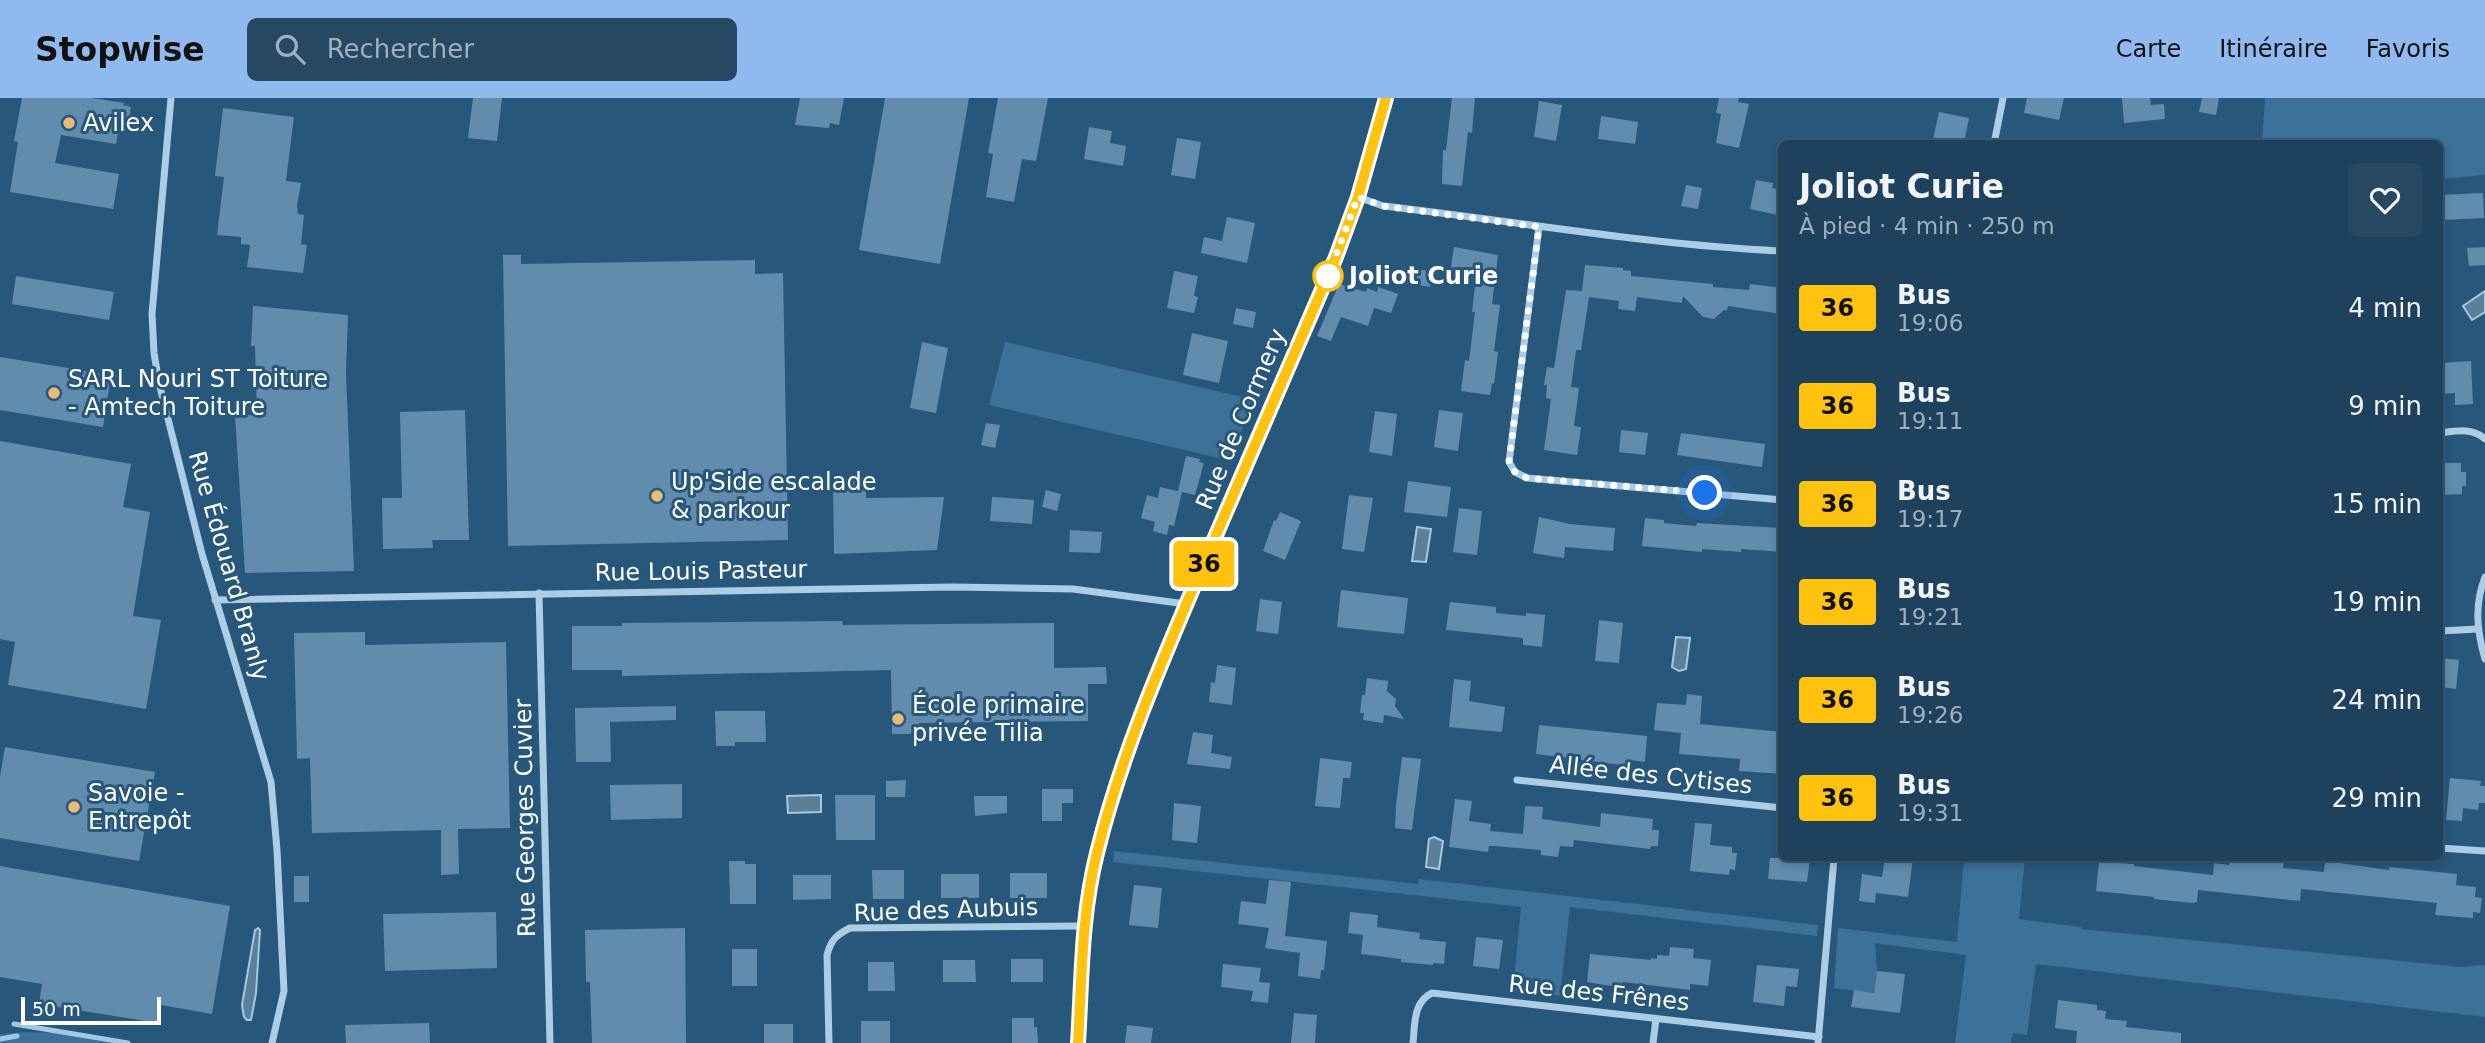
<!DOCTYPE html>
<html lang="fr">
<meta charset="utf-8">
<style>
body{margin:0;font-family:"DejaVu Sans",sans-serif;background:#264863;color:#f1f3f6;height:100vh;display:flex;flex-direction:column;font-size:26px;white-space:nowrap}
*{box-sizing:border-box;margin:0}
p{font-size:23px;color:#a1afbc}
.icon{flex:none;width:38px;height:38px;fill:none;stroke:currentColor;stroke-width:2;stroke-linecap:round;stroke-linejoin:round}
.map{position:relative;flex:1;overflow:hidden}
.panel{position:absolute;left:1778px;top:42px;width:665px;height:721px;display:flex;flex-direction:column;background:#1e415d;border-radius:10px;box-shadow:0 4px 10px #0003,0 0 0 2px #3c5a72}
.panel>*{flex:none}
.badge{padding:0 14px;border-radius:5px;font-size:24px;line-height:46px}
.scale{position:absolute;left:21px;bottom:18px;width:140px;box-sizing:border-box;padding-left:7px;border:4px solid #fff;border-top:0;font-size:19px;line-height:24px;white-space:nowrap;color:#fff;-webkit-text-stroke:5px #28577c;paint-order:stroke}
.you{position:absolute;width:35px;height:35px;margin:-18px;border:5px solid #fff;border-radius:50%;background:#1a73e8;box-shadow:0 0 0 10px #1a73e833}
.map>.badge{position:absolute;translate:-50% -50%;box-shadow:0 0 0 4px #fff}
.round{display:grid;place-items:center;flex:none;width:74px;height:74px;border-radius:10px;background:#264863}
.summary{display:flex;align-items:center;justify-content:space-between;height:119px;padding:0 21px}
h1{font-size:33px;font-weight:700;line-height:52px}
ul{padding:0;list-style:none}
li{display:flex;align-items:center;gap:21px;height:98px;padding:0 21px}
li div{flex:1}
li b{display:block;font-size:26px}
li em{font-style:normal}
li .badge{min-width:77px;font-weight:700;text-align:center}
header{display:flex;align-items:center;gap:42px;box-sizing:border-box;height:98px;padding:0 35px;background:#90b9f0;color:#111}
header strong{font-size:33px}
nav{display:flex;gap:38px;margin-inline-start:auto;font-size:24px}
.search{width:490px;height:63px;background:#264863;display:flex;align-items:center;gap:18px;box-sizing:border-box;padding:0 24px;border-radius:10px;color:#a1afbc;font-size:26px}
.map>svg:first-child{display:block}
</style>
<header>
<strong>Stopwise</strong>
<div class="search"><svg class="icon" aria-label="search" viewBox="0 0 24 24"><circle cx="10" cy="10" r="6"/><path d="M15 15l6 6"/></svg>Rechercher</div>
<nav><a>Carte</a><a>Itinéraire</a><a>Favoris</a></nav>
</header>
<div class="map">
<svg width="2485" height="945" viewBox="0 0 2485 945">
<rect width="100%" height="100%" fill="#28577c"/>
<g fill="#3c7199">
<polygon points="2265,0 2485,0 2485,77 2440,81 2440,46 2262,45"/>
<polygon points="1005,244 1255,302 1228,362 989,307"/>
<polygon points="1114,753 1418,786 1419,781 1818,827 1817,838 1570,809 1560,898 1513,893 1521,809 1113,764"/>
<polygon points="1964,760 2025,760 2019,821 2081,829 2081,831 2460,869 2485,867 2485,919 2036,866 2027,937 2013,935 2011,945 1955,945 1966,857 1875,845 1877,873 1874,895 1834,890 1838,830 1957,844"/>
<polygon points="25,934 54,935 109,945 0,945 0,936"/>
</g>
<g fill="#5c7e97" stroke="#a2c9e4" stroke-width="2">
<polygon points="2485,193 2485,214 2472,222 2463,208"/>
<polygon points="1417,429 1431,431 1426,464 1412,463"/>
<polygon points="1676,539 1690,540 1686,571 1679,573 1672,569"/>
<polygon points="821,697 821,714 788,715 787,698"/>
<polygon points="1434,739 1443,743 1439,771 1426,769 1429,741"/>
<polygon points="258,830 260,832 256,895 251,922 247,922 244,919 242,907 255,832"/>
</g>
<g fill="none" stroke-linecap="round" stroke-linejoin="round">
<g stroke="#a2c9e4" stroke-width="5">
<polyline points="14,926 128,945"/>
<polyline points="0,941 17,938"/>
</g>
</g>
<g fill="#618cad">
<polygon points="22,0 92,0 124,5 123,7 131,9 128,26 120,24 116,46 61,37 55,65 119,76 113,111 10,94 18,44 14,43"/>
<polygon points="473,0 502,0 497,43 468,40"/>
<polygon points="800,0 844,0 839,27 830,25 829,30 795,27"/>
<polygon points="885,0 969,0 940,166 859,152"/>
<polygon points="998,0 1048,0 1036,63 1022,61 1014,104 986,99 993,56 988,55"/>
<polygon points="1452,0 1475,0 1472,35 1468,34 1462,88 1442,86 1443,52 1446,52"/>
<polygon points="1719,0 1739,0 1738,4 1749,6 1739,50 1716,45 1721,16 1716,15"/>
<polygon points="2027,0 2064,0 2059,22 2024,15"/>
<polygon points="2122,0 2150,0 2151,7 2164,6 2165,21 2124,25"/>
<polygon points="2202,0 2219,0 2216,17 2199,14"/>
<polygon points="1539,3 1562,7 1556,43 1534,39"/>
<polygon points="223,10 294,19 286,83 301,85 297,108 298,116 304,117 301,146 307,147 303,175 247,169 250,147 241,146 241,139 217,137 224,79 215,78"/>
<polygon points="1939,14 1969,20 1964,46 1932,46"/>
<polygon points="1601,18 1638,24 1635,46 1598,41"/>
<polygon points="1089,29 1112,33 1110,45 1126,48 1123,68 1084,61"/>
<polygon points="1177,40 1201,44 1195,81 1171,77"/>
<polygon points="1756,82 1773,85 1772,90 1782,92 1782,118 1750,111"/>
<polygon points="1686,87 1702,90 1698,111 1681,108"/>
<polygon points="2483,95 2484,120 2440,122 2440,97"/>
<polygon points="1227,119 1255,125 1247,165 1201,155 1204,139 1222,143"/>
<polygon points="1454,149 1498,157 1492,206 1500,207 1494,253 1498,254 1494,286 1492,285 1490,297 1461,293 1465,262 1469,263 1475,214 1472,214 1476,179 1450,175"/>
<polygon points="2485,149 2485,167 2469,168 2467,150"/>
<polygon points="503,157 521,157 521,166 755,162 755,176 783,175 788,442 508,448"/>
<polygon points="1585,167 1623,170 1623,172 1631,173 1631,178 1713,186 1713,189 1749,192 1750,186 1782,190 1782,216 1728,208 1727,212 1724,212 1714,221 1703,219 1683,198 1682,205 1637,199 1635,213 1618,211 1619,203 1589,199 1581,252 1576,252 1571,289 1579,290 1574,328 1581,329 1577,357 1544,352 1551,301 1546,300 1547,287 1544,287 1547,269 1554,270 1566,192 1582,193"/>
<polygon points="1402,170 1432,173 1430,189 1400,184"/>
<polygon points="1174,173 1198,178 1194,198 1198,199 1194,215 1167,210"/>
<polygon points="16,178 114,194 109,222 12,206"/>
<polygon points="1339,186 1366,194 1367,190 1377,194 1378,189 1398,196 1391,215 1374,210 1368,228 1341,219 1331,243 1317,238"/>
<polygon points="253,208 348,217 346,275 354,473 245,475 235,317 257,317 255,248 251,248"/>
<polygon points="1236,210 1256,214 1253,230 1233,226"/>
<polygon points="1192,235 1228,243 1219,285 1183,277"/>
<polygon points="922,244 948,250 936,315 910,310"/>
<polygon points="0,259 111,277 103,329 0,312"/>
<polygon points="2471,263 2473,306 2455,307 2455,295 2440,296 2440,265"/>
<polygon points="465,312 469,442 432,442 433,450 383,451 382,400 402,400 400,314"/>
<polygon points="1439,312 1463,315 1458,353 1434,349"/>
<polygon points="1375,313 1397,316 1392,358 1369,354"/>
<polygon points="986,325 1000,327 995,350 981,347"/>
<polygon points="1621,332 1648,335 1645,357 1619,354"/>
<polygon points="1681,335 1765,346 1762,369 1677,357"/>
<polygon points="0,343 131,366 123,409 150,414 133,518 161,522 146,611 8,587 15,544 0,541"/>
<polygon points="1186,358 1200,361 1199,364 1204,365 1195,397 1182,394 1174,428 1169,427 1167,437 1153,433 1155,424 1141,420 1147,397 1158,400 1160,389 1181,394 1178,393"/>
<polygon points="2440,365 2461,365 2461,374 2466,374 2466,388 2462,388 2462,396 2440,397"/>
<polygon points="866,383 866,400 944,399 937,452 834,456 833,384"/>
<polygon points="1408,383 1451,389 1447,419 1404,414"/>
<polygon points="1046,392 1061,396 1057,413 1042,409"/>
<polygon points="1349,397 1373,400 1364,454 1342,451"/>
<polygon points="992,399 1034,402 1032,426 990,423"/>
<polygon points="1459,410 1482,413 1477,457 1453,454"/>
<polygon points="1280,414 1301,423 1285,462 1263,453 1274,422 1276,423"/>
<polygon points="1539,419 1570,426 1615,430 1613,453 1565,449 1564,460 1533,455"/>
<polygon points="1645,420 1664,422 1664,425 1696,428 1697,425 1782,430 1782,454 1741,451 1741,454 1702,451 1702,454 1642,448"/>
<polygon points="1070,432 1102,434 1100,455 1069,454"/>
<polygon points="1341,492 1408,500 1404,536 1337,529"/>
<polygon points="1260,501 1282,504 1278,536 1256,533"/>
<polygon points="1450,504 1496,509 1496,515 1526,518 1526,515 1545,517 1542,549 1523,547 1523,540 1446,532"/>
<polygon points="1599,522 1623,525 1619,565 1595,563"/>
<polygon points="842,523 843,527 1054,525 1054,570 1106,569 1107,586 1088,586 1088,623 919,625 919,636 892,636 891,572 622,578 622,572 572,572 572,528 622,528 622,525"/>
<polygon points="365,534 365,547 506,544 510,730 458,731 459,776 441,777 441,732 312,735 310,660 297,661 294,535"/>
<polygon points="2440,560 2459,562 2456,591 2440,589"/>
<polygon points="1217,567 1236,570 1232,607 1209,604 1211,584 1215,585"/>
<polygon points="1367,580 1388,583 1387,593 1396,601 1395,608 1404,621 1384,617 1383,625 1363,622 1364,615 1360,615 1362,597 1365,597"/>
<polygon points="1454,581 1471,583 1469,603 1505,609 1502,634 1449,629"/>
<polygon points="1687,596 1702,598 1700,626 1782,634 1782,676 1739,673 1740,661 1679,656 1681,635 1654,632 1657,605 1686,607"/>
<polygon points="676,608 676,622 610,624 611,664 576,664 575,610"/>
<polygon points="715,613 765,613 766,644 735,644 735,648 716,648"/>
<polygon points="1539,627 1647,638 1645,664 1630,662 1630,668 1536,656"/>
<polygon points="1193,634 1213,637 1211,655 1232,659 1230,671 1187,666"/>
<polygon points="5,649 155,674 139,763 0,740 0,679"/>
<polygon points="1402,659 1421,661 1412,732 1395,730 1396,707"/>
<polygon points="1320,660 1352,664 1350,680 1343,680 1340,710 1315,708"/>
<polygon points="2450,680 2481,683 2480,688 2485,688 2485,705 2479,705 2478,712 2463,710 2462,723 2446,722"/>
<polygon points="906,682 905,699 886,699 886,683"/>
<polygon points="682,686 682,720 611,722 610,687"/>
<polygon points="1042,691 1073,691 1073,705 1062,705 1062,723 1042,723"/>
<polygon points="835,697 875,697 875,742 836,742"/>
<polygon points="974,698 1007,698 1007,715 975,718"/>
<polygon points="1455,701 1472,703 1469,723 1491,726 1490,733 1523,736 1525,708 1543,709 1542,721 1600,729 1601,715 1653,721 1652,732 1659,732 1658,748 1651,748 1650,751 1574,742 1573,749 1560,748 1558,759 1541,757 1541,752 1494,748 1489,748 1488,754 1449,749"/>
<polygon points="1174,705 1201,708 1197,745 1172,742"/>
<polygon points="1695,725 1712,726 1710,747 1732,749 1732,755 1737,755 1735,772 1730,771 1729,777 1690,773"/>
<polygon points="1770,760 1810,760 1807,784 1768,781"/>
<polygon points="1885,760 1913,760 1908,799 1876,795 1875,805 1859,803 1862,776 1882,779"/>
<polygon points="2230,760 2284,760 2283,770 2324,774 2325,763 2389,772 2389,769 2457,776 2456,787 2476,789 2475,799 2482,800 2480,815 2473,814 2473,820 2435,817 2437,805 2301,791 2300,803 2198,792 2197,804 2192,805 2154,801 2154,799 2096,793 2099,764 2134,766 2134,768 2213,777 2214,765 2229,767"/>
<polygon points="729,763 745,763 745,766 756,766 756,806 730,806"/>
<polygon points="0,768 230,808 212,916 161,907 158,925 39,906 42,886 0,879"/>
<polygon points="872,772 904,772 904,801 873,801"/>
<rect x="1010" y="775" width="37" height="25"/>
<rect x="941" y="776" width="38" height="24"/>
<polygon points="793,777 831,777 831,801 793,802"/>
<rect x="294" y="778" width="15" height="26"/>
<polygon points="1269,782 1291,784 1285,838 1327,843 1324,872 1321,872 1320,881 1298,878 1300,855 1265,850 1269,830 1238,826 1241,803 1266,806"/>
<polygon points="1134,787 1162,790 1158,830 1129,827"/>
<polygon points="496,814 497,870 385,873 383,816"/>
<polygon points="1350,814 1378,817 1377,829 1420,835 1419,841 1446,844 1444,866 1433,865 1433,867 1401,864 1401,861 1361,856 1363,837 1348,835"/>
<polygon points="685,830 686,945 592,945 590,884 586,884 585,832"/>
<polygon points="1476,839 1503,842 1499,871 1473,868"/>
<polygon points="1670,849 1694,851 1693,860 1711,862 1708,888 1690,886 1690,892 1623,884 1623,890 1587,884 1590,856 1651,862 1651,860 1657,861 1657,857 1669,858"/>
<rect x="732" y="851" width="25" height="37"/>
<rect x="1011" y="861" width="32" height="23"/>
<polygon points="943,862 975,862 976,884 943,884"/>
<polygon points="868,864 894,864 895,893 868,893"/>
<polygon points="1223,866 1261,870 1259,884 1270,885 1268,905 1251,903 1253,893 1221,889"/>
<polygon points="1757,867 1799,871 1797,889 1786,888 1784,908 1753,904"/>
<polygon points="1877,873 1905,876 1900,915 1851,909 1854,892 1874,895"/>
<polygon points="2058,902 2097,907 2097,912 2106,913 2105,921 2127,923 2126,929 2181,935 2181,945 2076,945 2077,933 2055,930"/>
<polygon points="1294,915 1317,917 1315,945 1291,945"/>
<polygon points="1012,920 1034,920 1034,929 1037,929 1038,945 1012,945"/>
<rect x="861" y="923" width="29" height="22"/>
<polygon points="429,925 430,945 346,945 345,927"/>
<rect x="764" y="926" width="29" height="19"/>
<polygon points="1127,927 1153,930 1151,945 1125,945"/>
</g>
<g fill="none" stroke-linecap="round" stroke-linejoin="round">
<g stroke="#adcde4" stroke-width="7">
<polyline points="171,0 152,216 154,255 159,285 202,456 271,684 277,752 284,893 272,945"/>
<polyline points="1994,46 2003,0"/>
<path d="M1358,99l25,9c133,15 265,39 399,45"/>
<polyline points="1539,129 1509,364 1515,374 1527,380 1782,402"/>
<path d="M2440,335c16,-2 32,-6 45,6"/>
<path d="M2485,479c-11,29 -8,54 0,82"/>
<polyline points="539,495 550,945"/>
<polyline points="215,502 952,489 1073,491 1186,506"/>
<polyline points="2440,533 2478,531"/>
<polyline points="1517,682 1782,710"/>
<polyline points="2440,750 2485,753"/>
<path d="M829,945l-2,-88c4,-15 9,-20 23,-27l234,-2"/>
<path d="M1413,945c2,-19 0,-41 19,-50l387,44"/>
<polyline points="1653,945 1656,921"/>
<polyline points="1818,945 1834,760"/>
</g>
<path stroke="#d6e7f4" stroke-width="14" d="M1078,945c4,-64 3,-127 19,-190 23,-93 61,-181 98,-269 47,-109 95,-218 141,-327l22,-60 28,-99"/>
</g>
<g fill="none" stroke-linecap="round" stroke-linejoin="round">
<g stroke="#fff" stroke-width="16">
<path id="line" d="M1078,945c4,-64 3,-127 19,-190 23,-94 62,-185 100,-274 46,-107 93,-214 139,-322l22,-60 28,-99"/>
</g>
<use href="#line" stroke="#ffc20e" stroke-width="10"/>
<polyline stroke="#fff" stroke-width="7" stroke-dasharray="0 12.6" points="1328,178 1358,99 1383,108 1539,129 1509,364 1515,374 1527,380 1705,395"/>
</g>
<g fill="#ebba74" stroke="#28577c" stroke-width="2.5">
<circle cx="69" cy="25" r="7"/>
<circle cx="54" cy="295" r="7"/>
<circle cx="657" cy="398" r="7"/>
<circle cx="898" cy="621" r="7"/>
<circle cx="74" cy="709" r="7"/>
</g>
<circle fill="#fff" stroke="#ffc20e" stroke-width="3.5" cx="1328" cy="178" r="14"/>
<g text-anchor="middle" stroke-width="6" stroke-linejoin="round" paint-order="stroke">
<g font-size="24" fill="#fff" stroke="#28577c" text-anchor="start">
<text x="83" y="33">Avilex</text>
<text x="68" y="289">SARL Nouri ST Toiture<tspan x="68" dy="28">- Amtech Toiture</tspan></text>
<text x="671" y="392">Up'Side escalade<tspan x="671" dy="28">&amp; parkour</tspan></text>
<text x="912" y="615">École primaire<tspan x="912" dy="28">privée Tilia</tspan></text>
<text x="88" y="703">Savoie -<tspan x="88" dy="28">Entrepôt</tspan></text>
</g>
<g font-size="24" font-weight="bold" fill="#fff" stroke="#28577c" text-anchor="start">
<text x="1349" y="186">Joliot Curie</text>
</g>
<g font-size="24" fill="#fff" stroke="#28577c">
<text transform="translate(1241 321) rotate(-67)" y="8">Rue de Cormery</text>
<text transform="translate(229 468) rotate(74)" y="8">Rue Édouard Branly</text>
<text transform="translate(701 473) rotate(-1)" y="8">Rue Louis Pasteur</text>
<text transform="translate(1651 677) rotate(6)" y="8">Allée des Cytises</text>
<text transform="translate(525 720) rotate(-91)" y="8">Rue Georges Cuvier</text>
<text transform="translate(946 812) rotate(-2)" y="8">Rue des Aubuis</text>
<text transform="translate(1599 895) rotate(6)" y="8">Rue des Frênes</text>
</g>
</g>
</svg>
<div class="scale">50 m</div>
<div class="you" style="left:1705px;top:395px"></div>
<b class="badge" style="left:1204px;top:466px;background:#ffc20e;color:#111">36</b>
<section class="panel">
<div class="summary"><div><h1>Joliot Curie</h1><p>À pied · 4 min · 250 m</p></div><a class="round"><svg class="icon" aria-label="heart" viewBox="0 0 24 24"><path d="M12 20l-8-8c-3-5 5-10 8-4 3-6 11-1 8 4z"/></svg></a></div>
<ul>
<li><span class="badge" style="background:#ffc20e;color:#111">36</span><div><b>Bus</b><p>19:06</p></div><em>4 min</em></li>
<li><span class="badge" style="background:#ffc20e;color:#111">36</span><div><b>Bus</b><p>19:11</p></div><em>9 min</em></li>
<li><span class="badge" style="background:#ffc20e;color:#111">36</span><div><b>Bus</b><p>19:17</p></div><em>15 min</em></li>
<li><span class="badge" style="background:#ffc20e;color:#111">36</span><div><b>Bus</b><p>19:21</p></div><em>19 min</em></li>
<li><span class="badge" style="background:#ffc20e;color:#111">36</span><div><b>Bus</b><p>19:26</p></div><em>24 min</em></li>
<li><span class="badge" style="background:#ffc20e;color:#111">36</span><div><b>Bus</b><p>19:31</p></div><em>29 min</em></li>
</ul>
</section>
</div>
